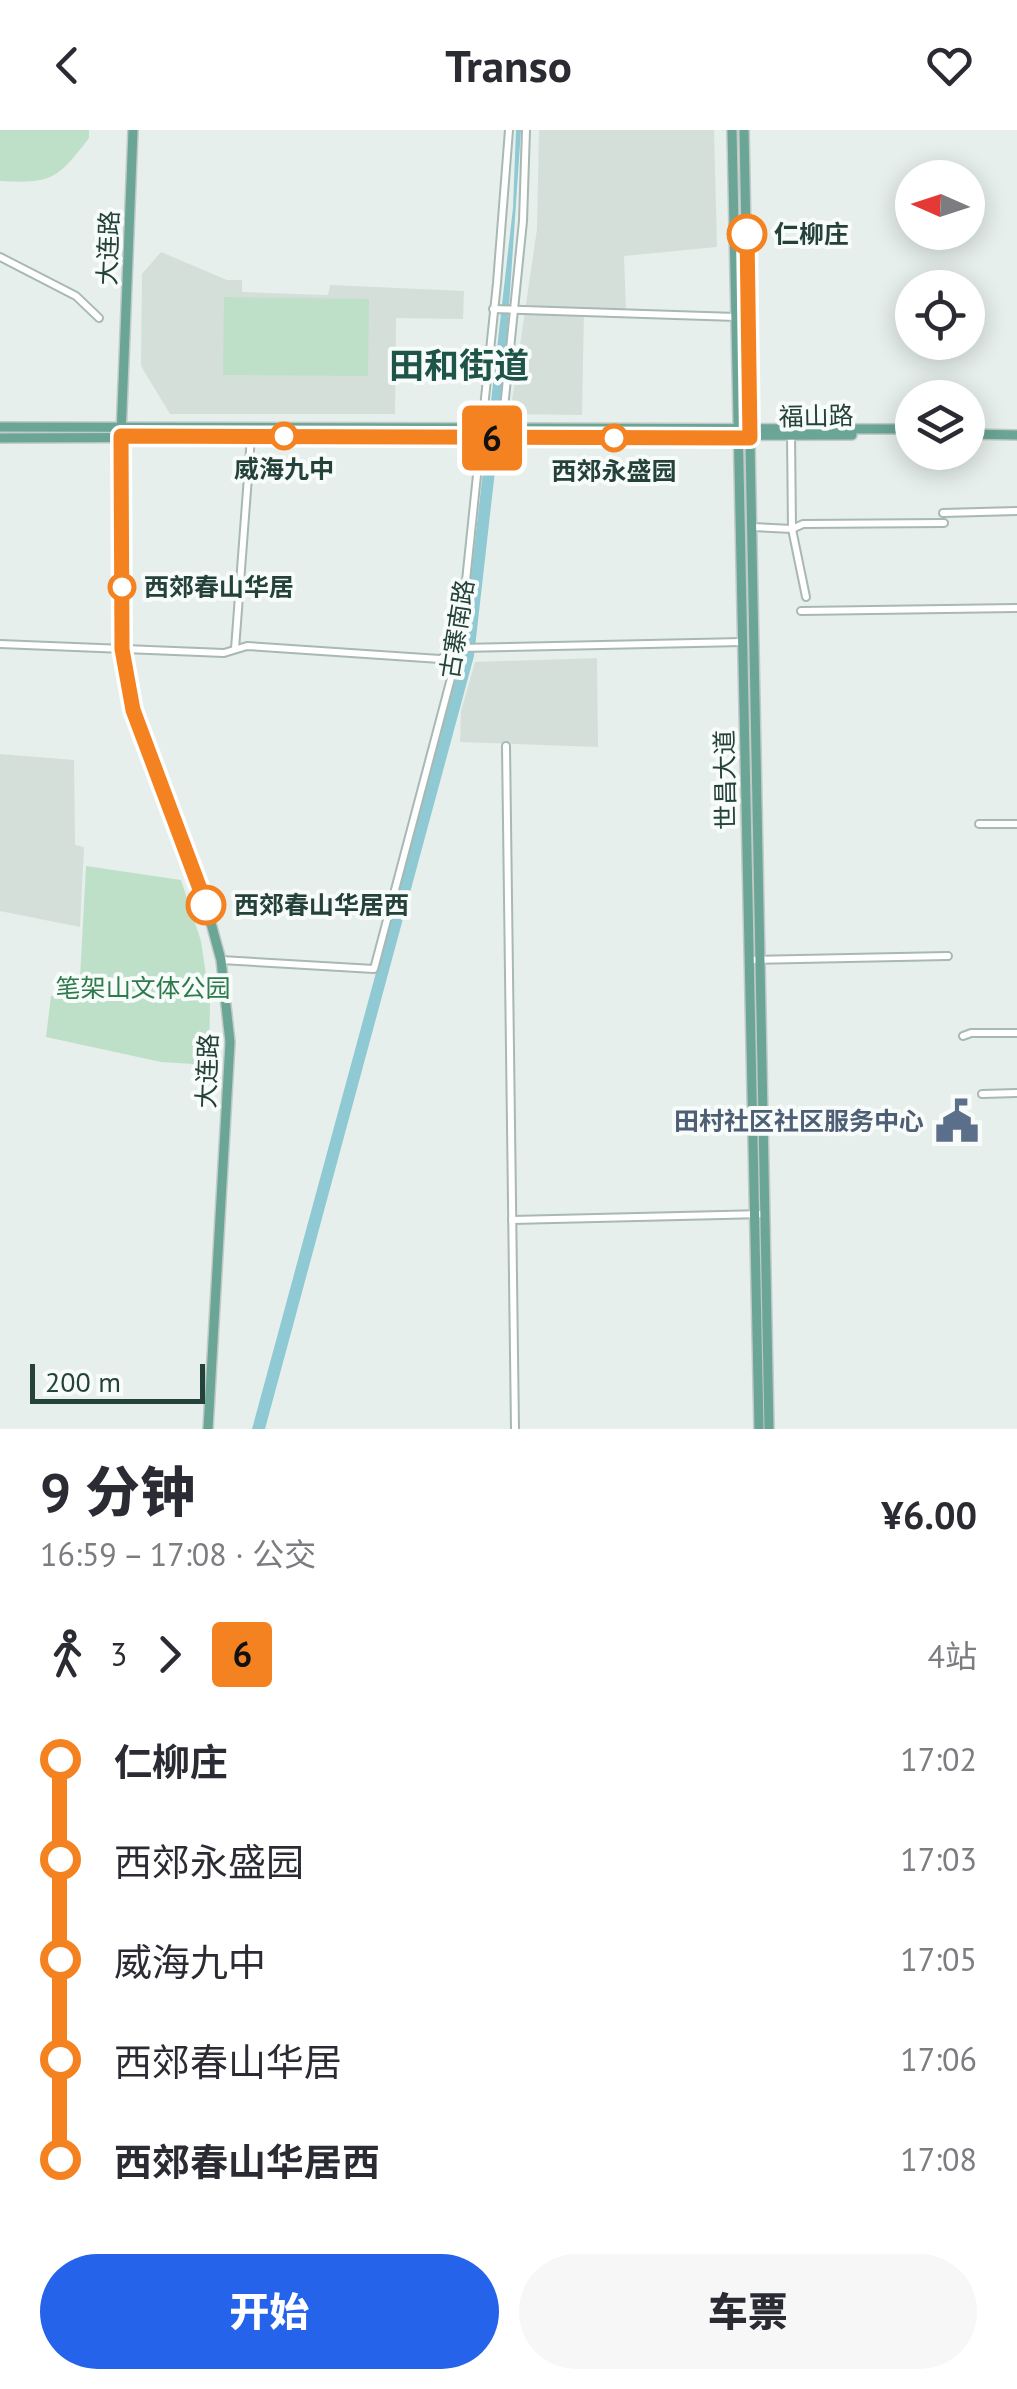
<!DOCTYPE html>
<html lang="zh">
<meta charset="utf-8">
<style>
body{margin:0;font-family:"PT Sans","Noto Sans SC",sans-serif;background:#f7f7f7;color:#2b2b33;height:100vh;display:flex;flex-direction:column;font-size:38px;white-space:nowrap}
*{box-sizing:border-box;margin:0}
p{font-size:32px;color:#7c7c81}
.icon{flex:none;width:55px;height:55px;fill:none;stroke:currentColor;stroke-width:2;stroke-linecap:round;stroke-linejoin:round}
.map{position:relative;height:1299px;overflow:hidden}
.sheet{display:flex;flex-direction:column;background:#fff;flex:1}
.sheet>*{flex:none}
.badge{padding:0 20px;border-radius:8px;font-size:35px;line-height:65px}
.needle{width:65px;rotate:273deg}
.controls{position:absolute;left:895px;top:30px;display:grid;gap:20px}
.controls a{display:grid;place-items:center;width:90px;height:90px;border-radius:50%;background:#fff;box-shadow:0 5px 25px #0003;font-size:50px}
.scale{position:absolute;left:30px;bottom:25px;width:175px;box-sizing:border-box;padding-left:10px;border:5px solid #24423a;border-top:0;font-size:28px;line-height:35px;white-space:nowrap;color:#24423a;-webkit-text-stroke:8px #f7fbf9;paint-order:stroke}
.map>.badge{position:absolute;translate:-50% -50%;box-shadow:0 0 0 5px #fff}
.legs{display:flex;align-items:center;gap:15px;height:110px;padding:0 40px;font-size:32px}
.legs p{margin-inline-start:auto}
.headline{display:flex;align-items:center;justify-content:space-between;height:170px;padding:0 40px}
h1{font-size:55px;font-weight:800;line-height:75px}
.action{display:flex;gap:20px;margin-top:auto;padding:20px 40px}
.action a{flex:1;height:115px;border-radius:60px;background:#2563eb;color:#fff;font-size:40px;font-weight:800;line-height:115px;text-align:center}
.action a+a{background:#f7f7f7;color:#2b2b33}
ul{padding:0 40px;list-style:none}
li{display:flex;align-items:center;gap:35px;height:100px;font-size:38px}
li i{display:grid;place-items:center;width:15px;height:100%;margin:0 12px;background:currentColor}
li i::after{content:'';width:25px;height:25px;margin:-12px;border:8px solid;border-radius:50%;background:#fff}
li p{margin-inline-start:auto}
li:first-child i{background:linear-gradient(#0000 50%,currentColor 0)}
li:last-child i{background:linear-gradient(currentColor 50%,#0000 0)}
header{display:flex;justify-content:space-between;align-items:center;height:130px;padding:0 40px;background:#fff;font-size:45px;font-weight:800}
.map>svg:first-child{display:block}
</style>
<header><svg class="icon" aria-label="back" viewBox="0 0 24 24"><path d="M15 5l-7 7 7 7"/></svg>Transo<svg class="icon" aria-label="heart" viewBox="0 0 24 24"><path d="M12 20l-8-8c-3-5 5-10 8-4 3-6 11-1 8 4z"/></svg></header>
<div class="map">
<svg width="1017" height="1299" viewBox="0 0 1017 1299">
<rect width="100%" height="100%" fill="#e6efeb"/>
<g fill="#d4dfda">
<polygon points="539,0 714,0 717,117 624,126 626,179 584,179 582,285 510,284 537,99"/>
<polygon points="161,122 227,150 242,150 242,162 328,165 330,155 464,161 463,189 396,188 395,284 170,284 141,236 142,144"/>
<polygon points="597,528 598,617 460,612 461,581 475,532"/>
<polygon points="0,624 74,630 75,715 84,717 80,797 0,781"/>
</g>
<g fill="#bfe0c8">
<path d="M0,0h89v8c-31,40 -36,46 -89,43z"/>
<polygon points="224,167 369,169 368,246 223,245"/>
<polygon points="86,736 181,750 201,811 210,872 209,935 161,932 46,907 51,866 79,867"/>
</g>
<polygon fill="#8ec9d4" points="516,0 521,0 502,279 474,526 265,1299 252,1299 462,526 513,78"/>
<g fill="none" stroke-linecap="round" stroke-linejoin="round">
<g stroke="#a8b8b2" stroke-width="10">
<g id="minor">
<polyline points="0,127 76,166 99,188"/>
<polyline points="493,179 736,187"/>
<polyline points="502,298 523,91 526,0"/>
<polyline points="791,304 792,399 806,467"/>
<polyline points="943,383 1017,381"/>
<polyline points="752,397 792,399 803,394 944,393"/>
<polyline points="801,481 1017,478"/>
<polyline points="0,514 224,523 247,516 440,529"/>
<polyline points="235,519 251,307"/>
<polyline points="440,529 459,518 742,512"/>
<polyline points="506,616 515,1299"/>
<polyline points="979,694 1017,694"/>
<polyline points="221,830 374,839 459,518 497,153 509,0"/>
<polyline points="749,830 948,826"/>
<polyline points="963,906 971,903 1017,903"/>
<polyline points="982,964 1017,963"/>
<polyline points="512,1090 765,1084"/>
</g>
</g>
<g stroke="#c2cac8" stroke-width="12">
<g id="major">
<polyline points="133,0 121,306 122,519 133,580 202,760 221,830 230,912 208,1299"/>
<polyline points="732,0 759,1299"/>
<polyline points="744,0 769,1299"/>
<polyline points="0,297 912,299"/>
<polyline points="968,304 1017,305"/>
<polyline points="0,308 852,305"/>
</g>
</g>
<use href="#minor" stroke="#fff" stroke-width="6"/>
<use href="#major" stroke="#6aa596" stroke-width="9"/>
</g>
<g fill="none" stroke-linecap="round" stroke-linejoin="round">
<g stroke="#fff" stroke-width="22">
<polyline id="line-1" points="206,775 133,580 122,519 121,306 750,308 747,104"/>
</g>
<use href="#line-1" stroke="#f58220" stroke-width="15"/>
</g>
<defs>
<g id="civic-bare" transform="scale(3.45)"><path d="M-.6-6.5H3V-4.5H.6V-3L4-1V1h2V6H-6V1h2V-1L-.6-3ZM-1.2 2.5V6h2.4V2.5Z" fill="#5c6f8a" stroke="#f7fbf9" stroke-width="2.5" paint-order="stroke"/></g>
</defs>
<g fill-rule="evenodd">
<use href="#civic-bare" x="957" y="991"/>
</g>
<g fill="#fff" stroke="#f58220" stroke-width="5">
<circle cx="747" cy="104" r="18"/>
<circle cx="284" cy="306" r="12"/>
<circle cx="614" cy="308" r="12"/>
<circle cx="122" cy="457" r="12"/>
<circle cx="206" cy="775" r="18"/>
</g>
<g text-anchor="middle" stroke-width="8" stroke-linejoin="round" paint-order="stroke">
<g font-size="25" font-weight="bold" fill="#24423a" stroke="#f7fbf9" text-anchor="start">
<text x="774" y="113">仁柳庄</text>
<text x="284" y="348" text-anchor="middle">威海九中</text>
<text x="614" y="350" text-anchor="middle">西郊永盛园</text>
<text x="144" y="466">西郊春山华居</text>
<text x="234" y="784">西郊春山华居西</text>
</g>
<g font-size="25" fill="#24423a" stroke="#f7fbf9">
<text transform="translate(108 118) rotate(-88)" y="9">大连路</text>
<text transform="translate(816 286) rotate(-1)" y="9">福山路</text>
<text transform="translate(457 499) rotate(-81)" y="9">古寨南路</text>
<text transform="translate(725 650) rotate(-91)" y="9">世昌大道</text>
<text transform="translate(207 941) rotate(-88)" y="9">大连路</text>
</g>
<g font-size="25" fill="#2d7a4b" stroke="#f7fbf9">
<text x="143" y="867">笔架山文体公园</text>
</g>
<g font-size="25" font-weight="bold" fill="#4e5e75" stroke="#f7fbf9" text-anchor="end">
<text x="924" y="1000">田村社区社区服务中心</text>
</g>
<g font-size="35" font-weight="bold" fill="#1f5548" stroke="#f7fbf9">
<text x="459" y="248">田和街道</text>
</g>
</g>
</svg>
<div class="controls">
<a><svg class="needle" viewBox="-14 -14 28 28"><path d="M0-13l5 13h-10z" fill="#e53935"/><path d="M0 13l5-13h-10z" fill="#7c7c81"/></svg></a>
<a><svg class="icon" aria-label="locate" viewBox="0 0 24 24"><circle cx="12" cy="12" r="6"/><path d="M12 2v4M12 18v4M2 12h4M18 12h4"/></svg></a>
<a><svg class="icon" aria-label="layers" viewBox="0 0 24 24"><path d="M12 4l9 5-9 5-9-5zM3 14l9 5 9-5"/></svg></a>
</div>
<div class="scale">200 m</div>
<b class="badge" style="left:492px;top:308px;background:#f58220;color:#111">6</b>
</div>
<section class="sheet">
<div class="headline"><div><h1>9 分钟</h1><p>16:59 – 17:08 · 公交</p></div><b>¥6.00</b></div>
<div class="legs"><svg class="icon" aria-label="walk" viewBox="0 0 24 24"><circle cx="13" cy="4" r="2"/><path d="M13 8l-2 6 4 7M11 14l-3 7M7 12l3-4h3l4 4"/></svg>3<svg class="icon" aria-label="forward" viewBox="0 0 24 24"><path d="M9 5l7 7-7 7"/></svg><b class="badge" style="background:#f58220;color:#111">6</b><p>4站</p></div>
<ul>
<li><i style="color:#f58220"></i><b>仁柳庄</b><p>17:02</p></li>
<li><i style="color:#f58220"></i><span>西郊永盛园</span><p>17:03</p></li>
<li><i style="color:#f58220"></i><span>威海九中</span><p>17:05</p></li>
<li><i style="color:#f58220"></i><span>西郊春山华居</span><p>17:06</p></li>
<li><i style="color:#f58220"></i><b>西郊春山华居西</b><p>17:08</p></li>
</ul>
<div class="action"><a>开始</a><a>车票</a></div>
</section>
